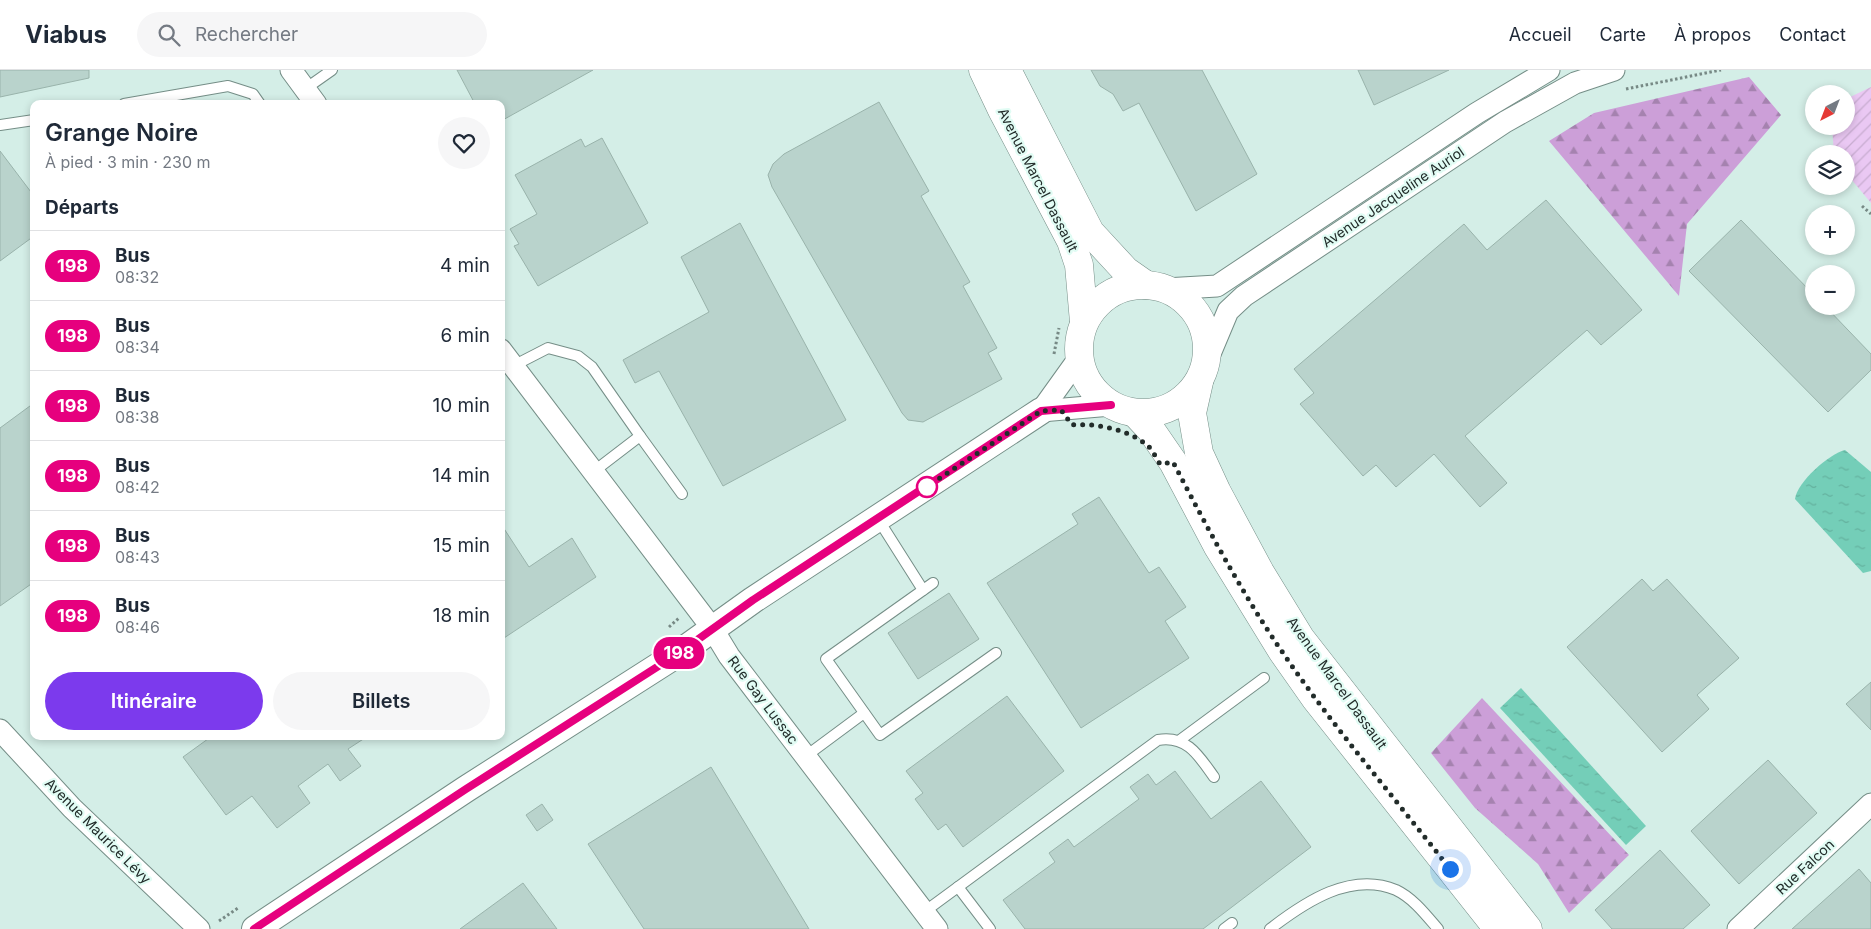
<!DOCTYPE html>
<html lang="fr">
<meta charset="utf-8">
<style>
body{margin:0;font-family:Inter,sans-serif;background:#f6f6f7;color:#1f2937;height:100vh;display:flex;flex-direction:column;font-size:19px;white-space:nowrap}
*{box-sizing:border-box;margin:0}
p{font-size:16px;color:#747a83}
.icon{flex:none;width:28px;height:28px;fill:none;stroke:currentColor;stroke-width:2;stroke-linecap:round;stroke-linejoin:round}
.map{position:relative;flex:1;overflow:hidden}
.drawer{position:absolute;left:30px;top:30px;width:475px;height:640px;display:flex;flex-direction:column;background:#fff;border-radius:10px;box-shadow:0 2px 8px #0003}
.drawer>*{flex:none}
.badge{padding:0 10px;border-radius:16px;font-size:18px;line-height:32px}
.needle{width:32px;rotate:222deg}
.tools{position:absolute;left:1805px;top:15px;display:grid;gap:10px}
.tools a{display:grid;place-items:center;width:50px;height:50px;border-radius:50%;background:#fff;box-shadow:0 2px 8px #0003;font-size:25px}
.you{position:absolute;width:25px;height:25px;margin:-12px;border:4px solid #fff;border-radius:50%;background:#1a73e8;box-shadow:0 0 0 8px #1a73e833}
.map>.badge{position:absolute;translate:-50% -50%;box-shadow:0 0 0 2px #fff}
h2{padding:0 15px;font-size:19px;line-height:45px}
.round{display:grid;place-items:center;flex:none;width:52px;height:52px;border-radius:26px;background:#f6f6f7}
.headline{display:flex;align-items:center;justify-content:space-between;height:85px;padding:0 15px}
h1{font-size:24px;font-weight:600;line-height:38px}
.primary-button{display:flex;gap:10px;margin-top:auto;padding:10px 15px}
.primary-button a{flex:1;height:58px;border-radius:30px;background:#7c3aed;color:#fff;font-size:20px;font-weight:600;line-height:58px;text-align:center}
.primary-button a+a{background:#f6f6f7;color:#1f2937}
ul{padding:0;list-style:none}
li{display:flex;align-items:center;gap:15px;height:70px;padding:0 15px;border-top:1px solid #e0e1e3}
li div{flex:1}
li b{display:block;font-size:19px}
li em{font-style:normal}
li .badge{min-width:55px;font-weight:700;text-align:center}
header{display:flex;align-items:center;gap:30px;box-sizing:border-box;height:70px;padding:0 25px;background:#fff;border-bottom:1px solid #e0e1e3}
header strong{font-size:24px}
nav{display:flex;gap:28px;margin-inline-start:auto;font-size:18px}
.search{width:350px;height:45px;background:#f6f6f7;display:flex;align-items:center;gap:12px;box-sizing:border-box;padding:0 18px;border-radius:28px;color:#747a83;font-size:19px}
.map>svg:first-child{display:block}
</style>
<header>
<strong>Viabus</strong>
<div class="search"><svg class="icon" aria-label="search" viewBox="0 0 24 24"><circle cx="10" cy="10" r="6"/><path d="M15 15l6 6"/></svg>Rechercher</div>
<nav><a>Accueil</a><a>Carte</a><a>À propos</a><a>Contact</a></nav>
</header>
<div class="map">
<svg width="1871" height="859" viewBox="0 0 1871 859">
<defs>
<pattern id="forest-firs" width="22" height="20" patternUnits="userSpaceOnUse" patternTransform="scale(1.25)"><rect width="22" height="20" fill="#cc9fd8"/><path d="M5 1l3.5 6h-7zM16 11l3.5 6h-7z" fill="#a582af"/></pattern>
<pattern id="garden-furrows" width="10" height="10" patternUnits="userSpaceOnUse" patternTransform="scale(1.25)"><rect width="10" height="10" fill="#eac8f3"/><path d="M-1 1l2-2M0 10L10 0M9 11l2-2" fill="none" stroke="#c8acd0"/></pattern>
<pattern id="water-ripples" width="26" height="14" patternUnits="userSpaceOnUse" patternTransform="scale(1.25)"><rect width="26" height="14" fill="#74ceb8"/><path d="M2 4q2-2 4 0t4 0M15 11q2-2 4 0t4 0" fill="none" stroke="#64b19e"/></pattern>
</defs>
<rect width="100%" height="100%" fill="#d4eee7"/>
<g fill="url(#forest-firs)">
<polygon points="1749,7 1781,45 1687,154 1679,226 1549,71 1594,43"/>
<polygon points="1482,628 1629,785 1569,843 1538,794 1475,738 1431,683"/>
</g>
<polygon fill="url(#garden-furrows)" points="1871,17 1871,133 1846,103 1846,84 1834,84 1832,56 1846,56 1846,29"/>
<g fill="url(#water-ripples)">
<path d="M1845,380l26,22v99l-8,2 -68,-74c2,-17 34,-45 50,-49z"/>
<polygon points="1521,618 1646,756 1626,775 1500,638"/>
</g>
<g fill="#b9d3cc" stroke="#99b3ab">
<polygon points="0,0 89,0 89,8 0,27"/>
<polygon points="457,0 593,0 501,51 501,34 475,34"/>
<polygon points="1091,0 1202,0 1257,104 1196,141 1139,33 1123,41 1113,24 1100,16"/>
<polygon points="1358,0 1449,0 1374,35"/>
<polygon points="879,32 929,121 921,126 970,212 963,216 997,278 988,283 1002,309 923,352 908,350 902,343 772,117 768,105 773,94 784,84"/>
<polygon points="602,68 648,153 538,216 514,176 519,174 510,159 537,144 515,105 581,69 585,77"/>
<polygon points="0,81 34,126 34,166 0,191"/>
<polygon points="1546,130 1642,240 1601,275 1587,260 1465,366 1507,413 1480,437 1434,384 1396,417 1376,395 1363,406 1300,334 1314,323 1294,299 1464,154 1487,180"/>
<polygon points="1741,150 1814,225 1814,236 1825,236 1871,284 1871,300 1828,342 1689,201"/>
<polygon points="740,153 846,350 723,416 659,301 635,313 623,290 709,242 681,187"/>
<polygon points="34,333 34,512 0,536 0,358"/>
<polygon points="1099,427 1149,503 1159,497 1186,537 1165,551 1189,588 1081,658 987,513 1078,454 1072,444"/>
<polygon points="501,454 529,497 572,468 596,507 501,570"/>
<polygon points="1642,509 1653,521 1667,509 1739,588 1697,625 1709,639 1662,682 1567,577"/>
<polygon points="949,523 979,569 918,609 888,563"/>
<polygon points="1871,612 1871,660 1846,634"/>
<polygon points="1007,626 1064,701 963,777 946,754 938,760 915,729 923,723 906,701"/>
<polygon points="212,666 368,666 348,679 361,696 340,711 328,694 298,716 310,733 277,758 252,726 226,745 183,687"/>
<polygon points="1768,690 1817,743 1739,814 1691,761"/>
<polygon points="711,697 809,859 644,859 588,774"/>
<polygon points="1175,701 1211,749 1261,711 1311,777 1203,859 1025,859 1003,830 1055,792 1049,783 1068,769 1074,777 1139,729 1130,717 1148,704 1156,715"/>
<polygon points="542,734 553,750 537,761 526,745"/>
<polygon points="1660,780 1710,835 1683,859 1612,859 1595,840"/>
<polygon points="1859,799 1871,813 1871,859 1792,859"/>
<polygon points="523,813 557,859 460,859"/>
</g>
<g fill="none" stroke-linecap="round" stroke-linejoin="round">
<g stroke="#758e87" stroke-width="12">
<g id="service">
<polyline points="305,19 332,0"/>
<polyline points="124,34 228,16 253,24 260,34"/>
<polyline points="0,55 34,50"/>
<polyline points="513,296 548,278 578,286 592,297 640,366 593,402"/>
<polyline points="640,366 682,424"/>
<polyline points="878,449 923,520"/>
<polyline points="933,513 826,589 880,665 996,583"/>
<polyline points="1180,670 1264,608"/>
<polyline points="806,686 864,643"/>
<polyline points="958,817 990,859"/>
<path d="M924,842l234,-172c29,-5 41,16 56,37"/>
<polyline points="1224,859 1232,853"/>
<path d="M1270,859c35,-27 81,-58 126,-39 17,8 30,25 42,39"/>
</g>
</g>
<g stroke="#758e87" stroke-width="23">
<g id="minor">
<polyline points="291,0 316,34"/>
<polyline points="1165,219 1217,216 1477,43 1549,0"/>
<polyline points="501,280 712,558 729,586 937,859"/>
<polyline points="1207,291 1228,241 1244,226 1505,52 1575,13 1614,0"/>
<polyline points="1041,341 1111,335"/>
<polyline points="1041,341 1079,288"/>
<polyline points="0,660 72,738 199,859"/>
<polyline points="1738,859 1871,734"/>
</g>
</g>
<g stroke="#758e87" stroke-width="28">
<polyline id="tertiary" points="255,859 466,719 679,583 753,530 1041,341"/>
</g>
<g stroke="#758e87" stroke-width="29">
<g id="secondary">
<polyline points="983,0 1002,40 1071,171 1079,195 1084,252"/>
<polyline points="1007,0 1090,162 1126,201 1146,215"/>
<circle cx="1143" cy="279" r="64"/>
<polyline points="1199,312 1192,343 1199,383 1217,422 1260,502 1301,569 1528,859"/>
<polyline points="1136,344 1151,360 1173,392 1218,477 1282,581 1315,628 1498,859"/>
</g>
</g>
<g stroke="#778985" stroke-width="3" stroke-dasharray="2.5 2.5" stroke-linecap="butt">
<polyline points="1626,19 1721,0"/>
<polyline points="1862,136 1871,144"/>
<polyline points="1054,284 1059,258"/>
<polyline points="669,557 679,548"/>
<polyline points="219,851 238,838"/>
</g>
<use href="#service" stroke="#fff" stroke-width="10"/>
<use href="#minor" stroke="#fff" stroke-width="21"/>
<use href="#tertiary" stroke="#fff" stroke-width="26"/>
<use href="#secondary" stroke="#fff" stroke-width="28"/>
</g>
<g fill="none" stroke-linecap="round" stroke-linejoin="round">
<g stroke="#fff" stroke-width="11">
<polyline id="line" points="254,859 466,719 679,583 753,530 1041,341 1111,335"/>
</g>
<use href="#line" stroke="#e6007e" stroke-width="8"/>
<path stroke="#222c2a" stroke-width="5" stroke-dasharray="0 9" d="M927,417l-5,3 119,-79 20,-1 11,15c24,-2 55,4 75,20 5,4 9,13 13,19l13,-2c34,65 68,130 110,191 51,75 111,144 167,216"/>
</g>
<circle fill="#fff" stroke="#e6007e" stroke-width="2.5" cx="927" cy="417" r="10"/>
<g text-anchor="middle" stroke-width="4.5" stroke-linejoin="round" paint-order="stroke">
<g font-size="14" fill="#222c2a" stroke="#e1fcf4">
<text transform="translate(1038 110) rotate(63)" y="5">Avenue Marcel Dassault</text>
<text transform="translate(1393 127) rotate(-34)" y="5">Avenue Jacqueline Auriol</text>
<text transform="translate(1337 613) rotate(54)" y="5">Avenue Marcel Dassault</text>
<text transform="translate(763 630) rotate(53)" y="5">Rue Gay Lussac</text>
<text transform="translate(98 761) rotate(45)" y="5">Avenue Maurice Lévy</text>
<text transform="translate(1805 797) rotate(-43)" y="5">Rue Falcon</text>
</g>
</g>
</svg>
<div class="tools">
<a><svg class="needle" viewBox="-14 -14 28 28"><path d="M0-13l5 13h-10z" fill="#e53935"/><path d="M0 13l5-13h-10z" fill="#747a83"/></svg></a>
<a><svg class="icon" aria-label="layers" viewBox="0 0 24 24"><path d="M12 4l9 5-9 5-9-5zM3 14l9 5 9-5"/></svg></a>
<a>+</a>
<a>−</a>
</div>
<div class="you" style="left:1450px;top:799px"></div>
<b class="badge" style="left:679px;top:583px;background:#e6007e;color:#fff">198</b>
<section class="drawer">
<div class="headline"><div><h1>Grange Noire</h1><p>À pied · 3 min · 230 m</p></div><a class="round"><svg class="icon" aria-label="heart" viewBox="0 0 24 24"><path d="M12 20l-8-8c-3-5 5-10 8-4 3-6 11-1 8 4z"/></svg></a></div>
<h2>Départs</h2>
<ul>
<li><span class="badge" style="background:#e6007e;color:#fff">198</span><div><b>Bus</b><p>08:32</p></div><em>4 min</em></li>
<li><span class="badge" style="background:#e6007e;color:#fff">198</span><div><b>Bus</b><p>08:34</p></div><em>6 min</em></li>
<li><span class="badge" style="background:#e6007e;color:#fff">198</span><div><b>Bus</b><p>08:38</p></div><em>10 min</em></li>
<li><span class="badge" style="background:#e6007e;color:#fff">198</span><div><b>Bus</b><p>08:42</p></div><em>14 min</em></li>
<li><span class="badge" style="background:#e6007e;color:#fff">198</span><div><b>Bus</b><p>08:43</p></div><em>15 min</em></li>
<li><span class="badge" style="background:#e6007e;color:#fff">198</span><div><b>Bus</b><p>08:46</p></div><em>18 min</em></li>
</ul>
<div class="primary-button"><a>Itinéraire</a><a>Billets</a></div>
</section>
</div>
